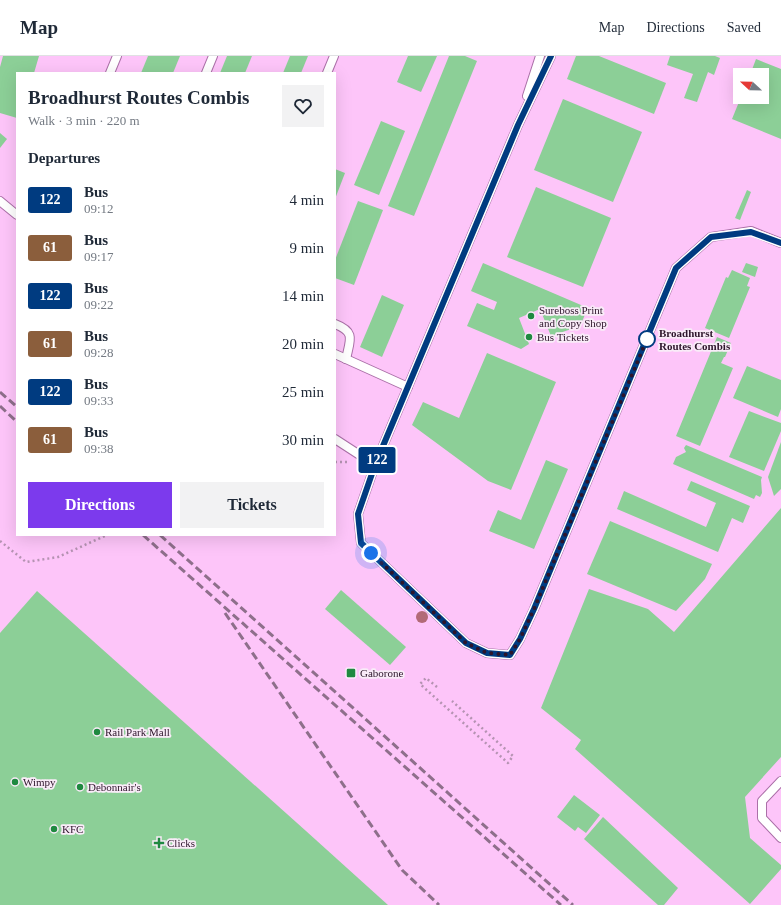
<!DOCTYPE html>
<meta charset="utf-8">
<style>
body{margin:0;font-family:Georgia,serif;background:#f2f2f3;color:#1f2937;height:100vh;display:flex;flex-direction:column;font-size:15px;white-space:nowrap}
*{box-sizing:border-box;margin:0}
p{font-size:13px;color:#747a83}
.icon{flex:none;width:22px;height:22px;fill:none;stroke:currentColor;stroke-width:2;stroke-linecap:round;stroke-linejoin:round}
.map{position:relative;flex:1;overflow:hidden}
.details{position:absolute;left:16px;top:16px;width:320px;height:464px;display:flex;flex-direction:column;background:#fff;border-radius:0px;box-shadow:0 4px 16px #0002}
.details>*{flex:none}
.badge{padding:0 8px;border-radius:3px;font-size:14px;line-height:26px}
.needle{width:26px;rotate:292deg}
.tools{position:absolute;left:733px;top:12px;display:grid;gap:8px}
.tools a{display:grid;place-items:center;width:36px;height:36px;border-radius:0px;background:#fff;box-shadow:0 4px 16px #0002;font-size:20px}
.you{position:absolute;width:20px;height:20px;margin:-10px;border:3px solid #fff;border-radius:50%;background:#1a73e8;box-shadow:0 0 0 6px #1a73e833}
.map>.badge{position:absolute;translate:-50% -50%;box-shadow:0 0 0 2px #fff}
h2{padding:0 12px;font-size:15px;line-height:36px}
.round{display:grid;place-items:center;flex:none;width:42px;height:42px;border-radius:0px;background:#f2f2f3}
.overview{display:flex;align-items:center;justify-content:space-between;height:68px;padding:0 12px}
h1{font-size:19px;font-weight:800;line-height:30px}
.button{display:flex;gap:8px;margin-top:auto;padding:8px 12px}
.button a{flex:1;height:46px;border-radius:0px;background:#7c3aed;color:#fff;font-size:16px;font-weight:800;line-height:46px;text-align:center}
.button a+a{background:#f2f2f3;color:#1f2937}
ul{padding:0;list-style:none}
li{display:flex;align-items:center;gap:12px;height:48px;padding:0 12px}
li div{flex:1}
li b{display:block;font-size:15px}
li em{font-style:normal}
li .badge{min-width:44px;font-weight:700;text-align:center}
header{display:flex;align-items:center;gap:24px;box-sizing:border-box;height:56px;padding:0 20px;background:#fff;border-bottom:1px solid #e0e1e3}
header strong{font-size:19px}
nav{display:flex;gap:22px;margin-inline-start:auto;font-size:14px}
.map>svg:first-child{display:block}
</style>
<header>
<strong>Map</strong>
<nav><a>Map</a><a>Directions</a><a>Saved</a></nav>
</header>
<div class="map">
<svg width="781" height="849" viewBox="0 0 781 849">
<rect width="100%" height="100%" fill="#fcd5f8"/>
<path fill="#fdc5f9" fill-rule="evenodd" d="M0,0h781v849h-781zM17,17h318v462h-318zM740,19h22v22h-22z"/>
<g fill="#8ccf97">
<polygon points="3,0 39,0 34,17 17,17 17,62 0,57 0,11"/>
<polygon points="148,0 180,0 173,17 141,17"/>
<polygon points="227,0 252,0 245,17 220,17"/>
<polygon points="290,0 308,0 301,17 283,17"/>
<polygon points="408,0 437,0 421,36 397,26"/>
<polygon points="449,0 465,0 477,5 414,160 388,150"/>
<polygon points="576,0 599,0 666,27 654,58 567,23"/>
<polygon points="670,0 715,0 720,2 714,19 708,16 697,46 684,42 693,18 667,9"/>
<polygon points="756,3 781,13 781,83 732,63 741,41 762,41 762,19 750,19"/>
<polygon points="563,43 642,76 613,146 534,114"/>
<polygon points="381,65 405,75 379,139 354,129"/>
<polygon points="0,77 7,83 0,92"/>
<polygon points="335,113 345,117 335,143"/>
<polygon points="536,131 611,162 583,231 507,201"/>
<polygon points="747,134 751,136 740,164 735,162"/>
<polygon points="358,145 383,154 354,229 335,222 335,204"/>
<polygon points="483,207 588,252 580,270 551,280 540,253 519,262 529,288 521,293 467,270 477,247 494,254 497,246 471,235"/>
<polygon points="746,207 758,211 755,221 742,216"/>
<polygon points="732,214 750,222 747,230 750,231 729,282 705,272 726,221 728,222"/>
<polygon points="382,239 404,249 382,301 360,291"/>
<polygon points="717,281 731,287 725,301 724,301 721,307 733,312 700,390 676,380"/>
<polygon points="487,297 556,326 511,434 488,425 412,369 423,346 459,362"/>
<polygon points="747,310 781,324 781,353 778,361 733,342"/>
<polygon points="749,355 781,367 781,375 764,415 729,401"/>
<polygon points="781,386 781,433 774,440 768,421"/>
<polygon points="686,389 762,421 761,424 762,437 760,441 756,439 754,443 673,408 676,401 686,396 684,392"/>
<polygon points="546,404 568,413 534,493 489,475 498,454 521,464"/>
<polygon points="691,425 750,450 743,467 732,462 718,496 617,453 624,435 706,471 716,447 687,434"/>
<polygon points="781,452 781,701 745,741 750,782 781,809 781,813 750,848 575,693 581,684 541,652 589,533 648,553 674,576"/>
<polygon points="610,465 712,508 705,523 676,555 587,518"/>
<polygon points="341,534 406,591 390,609 325,553"/>
<polygon points="37,535 306,775 388,849 0,849 0,577"/>
<polygon points="574,739 600,759 586,777 578,771 575,775 557,761"/>
<polygon points="603,761 678,832 664,849 658,849 584,783"/>
</g>
<g fill="none" stroke-linecap="round" stroke-linejoin="round">
<g stroke="#ab70a8" stroke-width="10">
<g id="lane">
<polyline points="551,0 518,69 375,409 358,458 361,487 466,587 487,597 510,599 520,583 534,553 676,212 711,181 751,175 781,187"/>
<polyline points="110,17 117,0"/>
<polyline points="206,17 213,0"/>
<polyline points="327,17 334,0"/>
<polyline points="527,40 540,0"/>
<polyline points="0,145 17,159"/>
<path d="M335,268c21,8 15,16 11,35"/>
<polyline points="335,298 408,331"/>
<polyline points="335,383 375,409"/>
<polyline points="781,725 762,745 762,762 781,782"/>
</g>
</g>
<g stroke="#b593b2" stroke-width="2.5" stroke-dasharray="2 3" stroke-linecap="butt">
<polyline points="335,406 348,406"/>
<polyline points="0,485 26,506 58,501 107,479"/>
<polyline points="437,631 426,622 420,628 508,707 513,700 452,645"/>
</g>
<use href="#lane" stroke="#fff" stroke-width="8"/>
<g stroke="#8e6f8b" stroke-width="3" stroke-dasharray="8 4" stroke-linecap="butt">
<polyline points="0,336 17,351"/>
<polyline points="0,350 17,366"/>
<polyline points="143,479 561,849"/>
<polyline points="160,479 573,849"/>
<polyline points="225,557 402,814 439,849"/>
</g>
</g>
<circle fill="#b26a77" cx="422" cy="561" r="6"/>
<g fill="none" stroke-linecap="round" stroke-linejoin="round">
<g stroke="#fff" stroke-width="9">
<polyline id="line" points="551,0 518,69 375,409 358,458 361,487 466,587 487,597 510,599 520,583 534,553 676,212 711,181 751,176 781,187"/>
</g>
<use href="#line" stroke="#003b80" stroke-width="6"/>
<polyline stroke="#2d152b" stroke-width="4" stroke-dasharray="0 7.2" points="371,497 466,587 487,597 510,599 520,583 534,553 647,283"/>
</g>
<g fill="#1f8940" stroke="#f9ecf8" stroke-width="1.5">
<circle cx="531" cy="260" r="4"/>
<circle cx="529" cy="281" r="4"/>
<rect x="346" y="612" width="10" height="10" rx="2"/>
<circle cx="97" cy="676" r="4"/>
<circle cx="15" cy="726" r="4"/>
<circle cx="80" cy="731" r="4"/>
<circle cx="54" cy="773" r="4"/>
<path d="M157 781h4v4h4v4h-4v4h-4v-4h-4v-4h4z"/>
</g>
<circle fill="#fff" stroke="#003b80" stroke-width="2" cx="647" cy="283" r="8"/>
<g text-anchor="middle" stroke-width="3.5" stroke-linejoin="round" paint-order="stroke">
<g font-size="11" fill="#2d152b" stroke="#f9ecf8" text-anchor="start">
<text x="539" y="258">Sureboss Print<tspan x="539" dy="13">and Copy Shop</tspan></text>
<text x="537" y="285">Bus Tickets</text>
<text x="360" y="621">Gaborone</text>
<text x="105" y="680">Rail Park Mall</text>
<text x="23" y="730">Wimpy</text>
<text x="88" y="735">Debonnair's</text>
<text x="62" y="777">KFC</text>
<text x="167" y="791">Clicks</text>
</g>
<g font-size="11" font-weight="bold" fill="#2d152b" stroke="#f9ecf8" text-anchor="start">
<text x="659" y="281">Broadhurst<tspan x="659" dy="13">Routes Combis</tspan></text>
</g>
</g>
</svg>
<div class="tools">
<a><svg class="needle" viewBox="-14 -14 28 28"><path d="M0-13l5 13h-10z" fill="#e53935"/><path d="M0 13l5-13h-10z" fill="#747a83"/></svg></a>
</div>
<div class="you" style="left:371px;top:497px"></div>
<b class="badge" style="left:377px;top:404px;background:#003b80;color:#fff">122</b>
<section class="details">
<div class="overview"><div><h1>Broadhurst Routes Combis</h1><p>Walk · 3 min · 220 m</p></div><a class="round"><svg class="icon" aria-label="heart" viewBox="0 0 24 24"><path d="M12 20l-8-8c-3-5 5-10 8-4 3-6 11-1 8 4z"/></svg></a></div>
<h2>Departures</h2>
<ul>
<li><span class="badge" style="background:#003b80;color:#fff">122</span><div><b>Bus</b><p>09:12</p></div><em>4 min</em></li>
<li><span class="badge" style="background:#8b5e3c;color:#fff">61</span><div><b>Bus</b><p>09:17</p></div><em>9 min</em></li>
<li><span class="badge" style="background:#003b80;color:#fff">122</span><div><b>Bus</b><p>09:22</p></div><em>14 min</em></li>
<li><span class="badge" style="background:#8b5e3c;color:#fff">61</span><div><b>Bus</b><p>09:28</p></div><em>20 min</em></li>
<li><span class="badge" style="background:#003b80;color:#fff">122</span><div><b>Bus</b><p>09:33</p></div><em>25 min</em></li>
<li><span class="badge" style="background:#8b5e3c;color:#fff">61</span><div><b>Bus</b><p>09:38</p></div><em>30 min</em></li>
</ul>
<div class="button"><a>Directions</a><a>Tickets</a></div>
</section>
</div>
